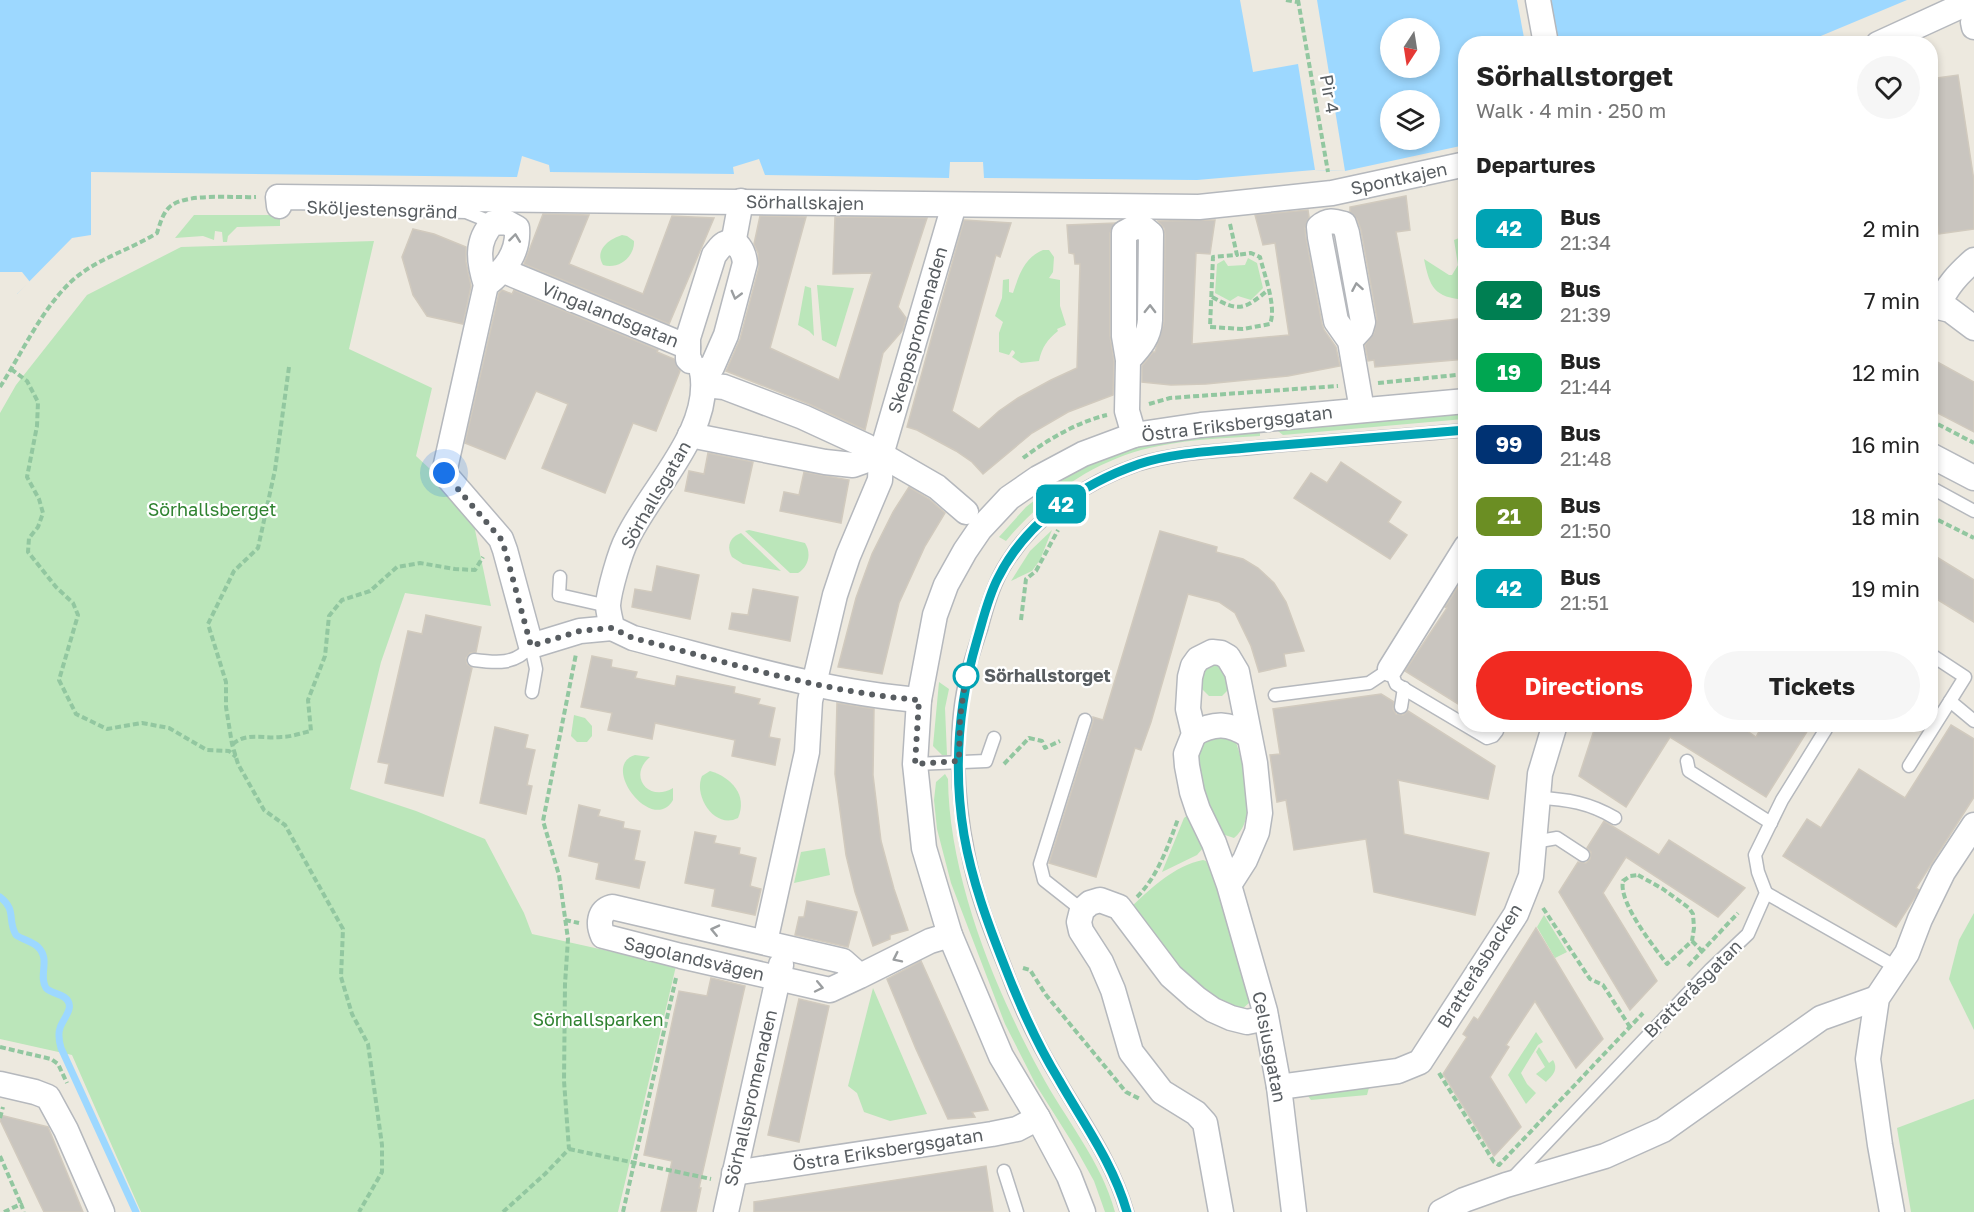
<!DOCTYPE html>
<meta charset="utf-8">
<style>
body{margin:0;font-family:"Golos Text",sans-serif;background:#f6f6f6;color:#222;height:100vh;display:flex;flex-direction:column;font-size:22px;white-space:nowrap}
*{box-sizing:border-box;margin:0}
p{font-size:20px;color:#767676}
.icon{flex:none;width:33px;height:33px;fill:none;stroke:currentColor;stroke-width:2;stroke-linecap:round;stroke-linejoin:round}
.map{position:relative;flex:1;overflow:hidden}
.side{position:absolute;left:1458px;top:36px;width:480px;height:696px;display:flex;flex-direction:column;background:#fff;border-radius:24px;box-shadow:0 3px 9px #0003}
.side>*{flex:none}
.badge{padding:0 12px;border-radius:9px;font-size:21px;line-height:39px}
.needle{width:39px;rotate:192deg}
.fabs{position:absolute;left:1380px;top:18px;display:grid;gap:12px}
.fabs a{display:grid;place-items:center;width:60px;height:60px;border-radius:50%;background:#fff;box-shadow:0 3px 9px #0003;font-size:30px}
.you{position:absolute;width:30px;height:30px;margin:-15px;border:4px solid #fff;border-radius:50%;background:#1a73e8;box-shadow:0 0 0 9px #1a73e833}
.map>.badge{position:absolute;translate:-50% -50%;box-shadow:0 0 0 3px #fff}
h2{padding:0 18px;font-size:22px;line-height:54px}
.round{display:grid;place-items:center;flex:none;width:63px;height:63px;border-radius:32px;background:#f6f6f6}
.overview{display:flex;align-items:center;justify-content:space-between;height:102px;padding:0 18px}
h1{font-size:28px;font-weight:700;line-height:45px}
.button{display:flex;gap:12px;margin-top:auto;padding:12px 18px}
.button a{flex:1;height:69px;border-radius:36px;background:#f12a21;color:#fff;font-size:24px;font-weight:700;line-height:69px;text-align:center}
.button a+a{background:#f6f6f6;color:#222}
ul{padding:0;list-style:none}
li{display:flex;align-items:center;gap:18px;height:72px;padding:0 18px}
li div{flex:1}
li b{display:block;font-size:22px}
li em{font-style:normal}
li .badge{min-width:66px;font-weight:700;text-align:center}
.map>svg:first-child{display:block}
</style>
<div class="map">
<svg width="1974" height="1212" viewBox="0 0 1974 1212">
<rect width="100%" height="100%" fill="#ede9df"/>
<g fill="#bbe6ba">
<polygon points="194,215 280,215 280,226 237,227 228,236 227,242 223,242 222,232 215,231 214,240 203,236 175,238"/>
<path d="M622,235l5,1 7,5c1,16 -16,29 -31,24 -9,-15 6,-26 19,-30z"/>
<path d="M1459,238l6,8v54c-31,-3 -35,-12 -41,-41l25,16h3l6,-10 -4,-25z"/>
<polygon points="374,241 349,349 432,388 416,456 470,506 491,606 405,593 381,662 350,789 416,811 485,839 524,913 532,934 676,966 618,1212 141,1212 72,1055 0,1039 0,413 16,385 87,295 181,247"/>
<path d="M1043,250h6l5,7 -1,15 -4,6 11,2v26l6,19 -9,4 1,2c-11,9 -16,16 -19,30l-18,2 -9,-6 3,-4 -1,-2 -2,-1 -3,5 -10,-3v-19l4,-11 -8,-6 7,-18 1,-18 6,-1v13l4,1c6,-18 11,-35 30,-43z"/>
<polygon points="1248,258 1257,263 1263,288 1251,300 1238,296 1230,301 1215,293 1217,264 1224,260 1228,266 1245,265"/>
<polygon points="817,285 854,288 836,347 822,340"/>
<polygon points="805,286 811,288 814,336 809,331 798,325"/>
<polygon points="1464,411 1464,419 1283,435 1278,431 1276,426"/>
<path d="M1260,430v6c-34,2 -68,3 -101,10 -60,11 -115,49 -153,95l-7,-4 27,-30 33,-26 38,-22 50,-18z"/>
<path d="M749,530l56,13c7,11 3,24 -7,30h-8l-45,-42z"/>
<polygon points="1052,530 1040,560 1032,571 1011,581 1030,551"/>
<path d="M741,533l40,38 -38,-7 -11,-7c-6,-11 -2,-20 9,-24z"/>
<polygon points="1208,663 1222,663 1232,686 1222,696 1209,696 1199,686 1199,673"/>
<polygon points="939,682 949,689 945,708 947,755 942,755 933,746"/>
<polygon points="574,715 585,718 592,726 592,736 587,742 577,742 571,736"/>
<path d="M1215,733l20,7c9,24 24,79 -1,98l-15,-5c-6,-16 -25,-56 -23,-73 1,-12 10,-20 19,-27z"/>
<path d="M635,755l15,2c-23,19 -1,46 23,31v12c-20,35 -74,-34 -38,-45z"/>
<path d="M710,771c21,6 38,24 28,47 -23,12 -45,-22 -36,-42z"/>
<path d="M945,774l3,5c1,98 46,208 92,293 25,47 61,88 75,140h-10l-11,-31 -19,-34 -39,-62 -31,-61 -54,-141 -14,-54 -3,-29 2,-18z"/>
<polygon points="1188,815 1203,848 1197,855 1162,872 1184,818"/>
<polygon points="825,848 830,875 794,883 801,852"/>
<path d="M1203,860l3,1 6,12 31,86 6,44 -7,6h-10l-42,-22 -60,-79c20,-19 45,-43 73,-48z"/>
<polygon points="1974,913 1974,1030 1949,979 1959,940"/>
<polygon points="1544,915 1567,952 1555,958 1537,927"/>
<polygon points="873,988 927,1114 890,1121 864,1112 857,1093 848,1086"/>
<polygon points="1536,1032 1543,1042 1538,1045 1521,1073 1527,1084 1536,1093 1526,1104 1508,1075"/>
<path d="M1539,1047l10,16 4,-3c6,10 -1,16 -7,22l-10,-8 9,-7 -9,-15z"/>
<polygon points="1370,1084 1367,1095 1311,1100 1308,1096 1309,1094"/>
<polygon points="1974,1099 1974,1212 1911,1212 1897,1128"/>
</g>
<path fill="#9dd8ff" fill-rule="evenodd" d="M0,0h1907l-103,43 -338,1 -1,101 -120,26 -31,-1 -117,10 -213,-2 -1,-16h-33l-1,16 -184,-3 -6,-16 -26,8 1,7 -184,-2 -1,-7 -27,-9 -5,21 -426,-5v63l-19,3 -55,56h-17zM1390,28h40v40h-40zM1390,100h40v40h-40z"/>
<g fill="#ede9df">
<polygon points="1240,0 1317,0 1345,171 1315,170 1298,64 1253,72"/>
<polygon points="1517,0 1551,0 1558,43 1525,43"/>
<polygon points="0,272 22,272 30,282 17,294 0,294"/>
</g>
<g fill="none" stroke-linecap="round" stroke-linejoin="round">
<path stroke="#9dd8ff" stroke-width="7" d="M0,897c17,13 7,23 16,38 7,5 16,6 22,12 13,13 0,28 8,41 5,5 12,5 18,9 13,9 -1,21 -4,31 -2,6 -1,13 1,20l75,164"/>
</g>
<g fill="#c9c5bf" stroke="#d1cabe" stroke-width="1.5">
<polygon points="1958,75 1974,181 1974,229 1939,234 1930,180 1930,79"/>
<polygon points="1406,196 1410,230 1396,232 1413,324 1466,318 1466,359 1375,367 1374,360 1368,361 1365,345 1374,333 1377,319 1361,230 1357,219 1350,212 1350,207"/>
<polygon points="1308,210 1309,217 1305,228 1306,238 1322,324 1324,330 1336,347 1340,366 1288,376 1206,384 1171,385 1142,382 1142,366 1153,352 1155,352 1164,322 1165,234 1164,228 1158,221 1215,220 1210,254 1196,253 1192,344 1289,335 1275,243 1263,245 1255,215"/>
<polygon points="543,214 589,215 569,264 643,294 672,216 714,218 669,324 524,264"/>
<polygon points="760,216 806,217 770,348 839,380 872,273 833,274 835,217 927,218 898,307 906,318 903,330 883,353 865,430 809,404 726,371 740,339 759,267 758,253 754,244"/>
<polygon points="964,220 1011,223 1000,257 996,255 952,411 979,429 999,411 1018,398 1051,380 1077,368 1080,264 1075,264 1074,254 1069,253 1067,225 1115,223 1110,233 1110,336 1114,361 1113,395 1068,412 1032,433 983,474 972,462 956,451 917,430 907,427"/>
<polygon points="413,229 434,234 466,247 466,262 471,286 463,324 427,316 413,295 402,257"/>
<polygon points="502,290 512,294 514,290 658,350 657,352 674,359 680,371 656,431 633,423 605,493 542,468 568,404 536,391 505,459 465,443 499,293"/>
<polygon points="1930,358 1974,382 1974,432 1930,409"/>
<polygon points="708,453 753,462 744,503 685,491 689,471 704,474"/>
<polygon points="1341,462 1401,502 1388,522 1407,535 1390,559 1294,498 1311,473 1327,483"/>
<polygon points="804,472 849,480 841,523 780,511 784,492 799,495"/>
<polygon points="909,487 929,499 945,513 925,546 899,603 882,674 838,667 856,598 872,554 893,512"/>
<polygon points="1160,531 1217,547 1216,552 1243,559 1258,568 1274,583 1286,602 1304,651 1284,654 1286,666 1259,672 1251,646 1235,613 1219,602 1188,594 1151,722 1141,750 1135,748 1096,877 1049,863 1093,722 1093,717 1103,720"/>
<polygon points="1930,553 1974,580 1974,622 1930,595"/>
<polygon points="657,566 699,575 690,619 632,607 635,589 652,592"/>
<polygon points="1465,576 1466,576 1466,709 1405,671 1447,608 1445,607"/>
<polygon points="753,589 798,597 790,641 729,629 732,613 748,615"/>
<polygon points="426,615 481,627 476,652 470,653 466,658 467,664 472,668 443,796 385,783 389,764 378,762 408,631 422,634"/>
<polygon points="592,656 612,660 611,667 637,672 635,678 675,686 677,676 735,687 734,693 760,699 758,704 775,708 769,737 780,739 775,765 732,756 735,740 655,723 652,739 608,730 612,713 581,707"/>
<polygon points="1381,694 1394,702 1393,709 1396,714 1403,715 1408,711 1495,766 1488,799 1398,780 1404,834 1489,853 1475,915 1374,892 1366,839 1294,850 1286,800 1277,802 1270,755 1280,754 1273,709"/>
<polygon points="837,703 874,709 873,775 881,841 894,889 908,930 890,935 890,939 873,946 855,892 846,855 835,774"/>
<polygon points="1596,724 1737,724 1756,737 1763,724 1799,724 1808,730 1766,797 1670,737 1626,807 1579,776"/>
<polygon points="1951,725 1974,739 1974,797 1916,888 1919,890 1917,894 1896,927 1783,856 1807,819 1821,828 1859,769 1905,798"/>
<polygon points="495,727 528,735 525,748 535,750 527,785 532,786 526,814 480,803"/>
<polygon points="579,805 600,810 598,816 624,822 623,828 640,831 634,860 645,862 639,888 596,879 599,863 569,856"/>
<polygon points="1604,821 1659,855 1669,840 1745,888 1718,917 1626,857 1603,893 1657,981 1630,1010 1559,892 1578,862 1586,863 1590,859 1591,852 1587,848"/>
<polygon points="695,832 716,836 714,843 740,848 739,854 756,858 750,886 761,889 755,915 712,906 715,889 685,883"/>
<polygon points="807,901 857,912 848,947 795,935 799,917 804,917"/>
<polygon points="1536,928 1603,1039 1576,1068 1535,1001 1506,1045 1509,1047 1490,1077 1521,1127 1494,1156 1443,1074 1467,1037 1463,1034 1474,1017 1478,1020"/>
<polygon points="921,961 988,1110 972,1112 975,1117 948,1119 916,1049 887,979"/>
<polygon points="711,978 745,986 699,1188 701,1188 696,1212 661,1212 672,1161 644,1155 674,1013 679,991 707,996"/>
<polygon points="799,999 829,1006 799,1142 768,1135"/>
<polygon points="0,1115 48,1127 83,1212 44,1212 0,1120"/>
<polygon points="986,1166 993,1212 754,1212 754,1202"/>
</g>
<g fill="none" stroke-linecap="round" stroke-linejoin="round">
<g stroke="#b5b8bd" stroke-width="15">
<g id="lane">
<polyline points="398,210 466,212 493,223"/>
<polyline points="1930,487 1974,511"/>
<polyline points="560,577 559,595 608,606"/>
<polyline points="531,646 536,669 532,692"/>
<polyline points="1930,654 1965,677 1950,701"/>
<path d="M474,660c23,3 41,5 57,-14"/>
<polyline points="1275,695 1369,683 1390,669 1396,684 1487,738 1493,736 1497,731"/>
<polyline points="1401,707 1404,688"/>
<polyline points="1687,761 1689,771 1771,823"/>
<polyline points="915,764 986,761 994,738"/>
<polyline points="1909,766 1950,701 1974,721"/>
<path d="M1538,798c29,1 52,5 77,20"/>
<polyline points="1534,842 1557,838 1583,855"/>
<polyline points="1766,893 1898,968"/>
<polyline points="1082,910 1044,880 1040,864 1085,720"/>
<polyline points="1004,1171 1017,1212"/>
<polyline points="1511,1180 1711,969 1748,934 1766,893 1758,872 1755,855 1782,800 1826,729"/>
<path d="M1127,1212c-14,-49 -43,-89 -68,-132 -22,-36 -40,-74 -54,-113 -15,-37 -30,-75 -37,-114 -11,-53 -15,-126 -1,-178 4,-16 9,-31 14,-46 6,-23 13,-47 26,-67 30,-47 79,-80 132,-98 36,-11 75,-13 112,-16 71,-7 143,-11 215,-18"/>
</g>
</g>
<g stroke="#b5b8bd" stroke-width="27">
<g id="street">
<polyline points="1538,0 1546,44"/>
<polyline points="1973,22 1974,27"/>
<polyline points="1878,44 1974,0"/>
<polyline points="279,206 278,197 1199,207 1332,193 1466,164"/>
<polyline points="733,244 741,201"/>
<polyline points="504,271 688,347 688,359 690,361"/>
<path d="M486,285c19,-15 33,-32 31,-57l-11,-6 -13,1c-18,18 -14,40 -7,62l-42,188 57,66 4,11 26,96 49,-15 32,-3"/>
<polyline points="1930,305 1950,310 1974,328"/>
<path d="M1938,306c9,-20 20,-32 36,-46"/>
<path d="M1350,341l11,-12 2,-7 -16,-89 -3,-9c-10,-3 -16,-5 -25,3l1,10 16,84 14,20 12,69"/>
<path d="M688,347v-9l26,-83c3,-3 6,-9 10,-11 14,-8 20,10 21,19l-19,72 -14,32 -10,4"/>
<path d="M1128,360c11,-12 21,-22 22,-40l1,-86 -6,-5 -8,-3 -13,7v103l4,24 -1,51 7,24"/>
<polyline points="705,385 724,387 803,417 866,446 937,487 966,512"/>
<polyline points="690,435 825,462 853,465 881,455"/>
<polyline points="1930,455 1974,478"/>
<path d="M612,628l21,10c94,24 189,54 286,62"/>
<path d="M612,628c-1,-7 -4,-16 -4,-23 1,-14 12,-53 19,-66 24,-51 86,-108 75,-168"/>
<polyline points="1390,669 1466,547"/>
<path d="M1194,734c20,-12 35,-11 54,1"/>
<polyline points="1229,885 1245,860 1257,832 1260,813 1255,763 1237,672 1228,657 1221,653 1212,652 1198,659 1193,666 1190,677 1188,709 1194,734 1186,754 1187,766 1192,792 1198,810 1214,843 1229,885 1265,1011 1279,1087 1294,1212"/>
<polyline points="765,942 807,752 810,701 835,595 848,556 880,480 881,455 954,205"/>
<path d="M860,976l-30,14 -149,-34 -78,-20c-5,-11 -5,-25 9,-29l231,54 17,15 70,-35 20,-6"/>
<polyline points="0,1084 35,1092 48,1097 66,1130 102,1212"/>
<polyline points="1279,1087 1398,1071 1420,1062 1516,914 1531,876 1540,774 1555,724"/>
<polyline points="734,1173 992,1134 1017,1129 1038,1118"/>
<polyline points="726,1212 781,965"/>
<polyline points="1083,1212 1069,1176 1038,1118 1001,1056 950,935 924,848 915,764 919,700 935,615 946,585 965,551 980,529 1009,498 1038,478 1083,454 1134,435 1201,425 1466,401"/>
<polyline points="1221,1212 1205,1123 1196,1113 1162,1092 1131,1052 1113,990 1101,962 1081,931 1079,922 1082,910 1090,903 1100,900 1119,907 1171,976 1196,998 1213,1010 1231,1018 1247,1022 1266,1018"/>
<polyline points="1441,1212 1464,1200 1506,1185 1605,1156 1663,1130 1821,1018 1877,998"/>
<polyline points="1892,1212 1880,1145 1868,1059 1877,998 1907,953 1920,919 1943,872 1974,825"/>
</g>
</g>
<g stroke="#92c7a0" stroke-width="4" stroke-dasharray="6 3" stroke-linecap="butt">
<polyline points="1286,0 1297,2"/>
<polyline points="1298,0 1328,172"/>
<path d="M1230,224l7,31 -24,2 -3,70 33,2 27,-5c7,-17 -6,-50 -10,-67l-9,-4 -14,2"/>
<path d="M1212,297c27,15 32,13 56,-7"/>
<polyline points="289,367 275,470 258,548 234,571 208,624 226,682 226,707 232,744 238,764 264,810 285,825 343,929 341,977 352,1014 368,1044 382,1145 382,1172 359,1212"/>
<polyline points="11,369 27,381 38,402 37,426 27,477 39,499 43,513 38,527 29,538 28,552 56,587 73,603 78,615 59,680 76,714 107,729 142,723 169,728 207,750 229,751 236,757"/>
<polyline points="1378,383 1466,374"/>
<path d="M0,387c24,-37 47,-90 83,-115 23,-16 50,-24 74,-39 3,-9 6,-22 15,-28 18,-12 63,-7 84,-8"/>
<polyline points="1149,404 1170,398 1338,386"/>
<polyline points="1930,420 1974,443"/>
<path d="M1023,458c24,-18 54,-36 84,-43"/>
<polyline points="1930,516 1974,538"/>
<polyline points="1021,620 1026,579 1036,571 1058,530"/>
<path d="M233,744c13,-12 32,-5 48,-7 10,0 20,-4 30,-6l-3,-31 17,-44 4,-40 13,-16 28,-9 27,-24 23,-4 35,6 20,1 8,-13"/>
<polyline points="1004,764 1029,738 1042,741 1045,748 1060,741"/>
<path d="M1638,875l25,14 26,19 4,6 1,14 -2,13 -25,23c-13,-17 -49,-62 -44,-83l7,-5z"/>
<path d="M1137,897c21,-21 31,-51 41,-78"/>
<polyline points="1543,908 1590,979 1603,985 1630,1027"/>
<polyline points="565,920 579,923"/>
<polyline points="1692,941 1702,951"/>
<polyline points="1688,966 1738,913"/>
<polyline points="1023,968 1030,970 1046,995 1126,1092 1140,1099"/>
<polyline points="0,1047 51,1059 58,1064 67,1083"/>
<polyline points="1439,1073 1494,1162 1499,1165 1643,1013"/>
<polyline points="0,1118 3,1107"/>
<polyline points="569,1149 711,1179"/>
<polyline points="0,1156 21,1204"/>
<polyline points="4,1212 21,1204 24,1212"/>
<polyline points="503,1212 545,1174 569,1149 564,1081 565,984 568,939 559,875 543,821 576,654"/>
<polyline points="623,1212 676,978"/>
</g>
<use href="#lane" stroke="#fff" stroke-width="12"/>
<use href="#street" stroke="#fff" stroke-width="24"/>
</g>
<defs><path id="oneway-chevron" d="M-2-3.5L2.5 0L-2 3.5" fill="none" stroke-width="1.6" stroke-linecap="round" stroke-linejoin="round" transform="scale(1.5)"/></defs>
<g stroke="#9b9ea0">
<use href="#oneway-chevron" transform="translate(515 238) rotate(-83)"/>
<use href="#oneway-chevron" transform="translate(1357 287) rotate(-100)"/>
<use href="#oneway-chevron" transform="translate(736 295) rotate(105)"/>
<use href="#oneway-chevron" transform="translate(1150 309) rotate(-89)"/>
<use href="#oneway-chevron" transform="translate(715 930) rotate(-167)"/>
<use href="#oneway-chevron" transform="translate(897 958) rotate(154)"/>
<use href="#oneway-chevron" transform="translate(819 987) rotate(12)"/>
</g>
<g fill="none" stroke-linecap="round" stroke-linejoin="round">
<g stroke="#fff" stroke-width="14">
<path id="line" d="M1127,1212c-14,-49 -43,-88 -68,-132 -22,-36 -39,-74 -54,-113 -17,-43 -33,-86 -41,-132 -11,-66 -6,-130 13,-195 6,-20 11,-43 21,-62 28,-56 83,-94 141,-114 37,-12 79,-13 118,-17 69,-6 139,-11 209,-17"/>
</g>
<use href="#line" stroke="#00a3b4" stroke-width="9"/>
<path stroke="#585d61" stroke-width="6" stroke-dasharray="0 10.8" d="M444,473l57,66 4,11 26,96 49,-15 32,-3 21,10c94,24 189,54 286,62l-4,64 44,-3 1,-43 6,-42"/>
</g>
<circle fill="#fff" stroke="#00a3b4" stroke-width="3" cx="966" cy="676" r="12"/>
<g text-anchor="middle" stroke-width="4.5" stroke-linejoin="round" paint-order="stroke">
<g font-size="18" fill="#585d61" stroke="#fff">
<text transform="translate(1329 94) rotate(80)" y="6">Pir 4</text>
<text transform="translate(1399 179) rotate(-12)" y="6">Spontkajen</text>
<text transform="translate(805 203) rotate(1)" y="6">Sörhallskajen</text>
<text transform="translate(382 210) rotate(2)" y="6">Sköljestensgränd</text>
<text transform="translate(610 315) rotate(22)" y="6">Vingalandsgatan</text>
<text transform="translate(918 330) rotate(-74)" y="6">Skeppspromenaden</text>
<text transform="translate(1237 424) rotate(-7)" y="6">Östra Eriksbergsgatan</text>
<text transform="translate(656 495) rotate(-60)" y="6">Sörhallsgatan</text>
<text transform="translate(694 959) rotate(13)" y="6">Sagolandsvägen</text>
<text transform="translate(1480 966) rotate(-58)" y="6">Bratteråsbacken</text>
<text transform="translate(1693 989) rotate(-45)" y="6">Bratteråsgatan</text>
<text transform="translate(1269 1047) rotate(79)" y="6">Celsiusgatan</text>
<text transform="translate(751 1098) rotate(-77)" y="6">Sörhallspromenaden</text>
<text transform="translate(888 1150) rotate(-9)" y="6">Östra Eriksbergsgatan</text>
</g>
<g font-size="18" fill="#2f8230" stroke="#fff">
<text x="212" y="516">Sörhallsberget</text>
<text x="598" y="1026">Sörhallsparken</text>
</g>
<g font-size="18" font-weight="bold" fill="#585d61" stroke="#fff" text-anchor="start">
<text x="984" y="682">Sörhallstorget</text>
</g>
</g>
</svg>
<div class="fabs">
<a><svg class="needle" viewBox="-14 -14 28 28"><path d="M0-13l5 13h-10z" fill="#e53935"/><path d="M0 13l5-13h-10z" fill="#767676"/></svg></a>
<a><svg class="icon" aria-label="layers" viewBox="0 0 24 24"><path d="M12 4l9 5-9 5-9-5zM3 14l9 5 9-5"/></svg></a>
</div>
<div class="you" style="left:444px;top:473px"></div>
<b class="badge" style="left:1061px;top:504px;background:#00a3b4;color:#fff">42</b>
<section class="side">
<div class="overview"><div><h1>Sörhallstorget</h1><p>Walk · 4 min · 250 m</p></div><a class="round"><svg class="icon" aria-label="heart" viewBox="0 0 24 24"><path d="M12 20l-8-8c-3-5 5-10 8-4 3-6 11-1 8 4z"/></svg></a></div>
<h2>Departures</h2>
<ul>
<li><span class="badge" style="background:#00a3b4;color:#fff">42</span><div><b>Bus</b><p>21:34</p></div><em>2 min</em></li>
<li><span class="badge" style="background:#007f52;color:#fff">42</span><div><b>Bus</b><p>21:39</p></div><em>7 min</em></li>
<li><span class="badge" style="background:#00a651;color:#fff">19</span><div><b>Bus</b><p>21:44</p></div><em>12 min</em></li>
<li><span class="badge" style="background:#003273;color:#fff">99</span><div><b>Bus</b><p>21:48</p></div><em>16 min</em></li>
<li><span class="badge" style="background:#6b8e23;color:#fff">21</span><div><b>Bus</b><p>21:50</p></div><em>18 min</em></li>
<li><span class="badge" style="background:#00a3b4;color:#fff">42</span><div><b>Bus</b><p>21:51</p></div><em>19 min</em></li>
</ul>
<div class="button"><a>Directions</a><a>Tickets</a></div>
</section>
</div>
